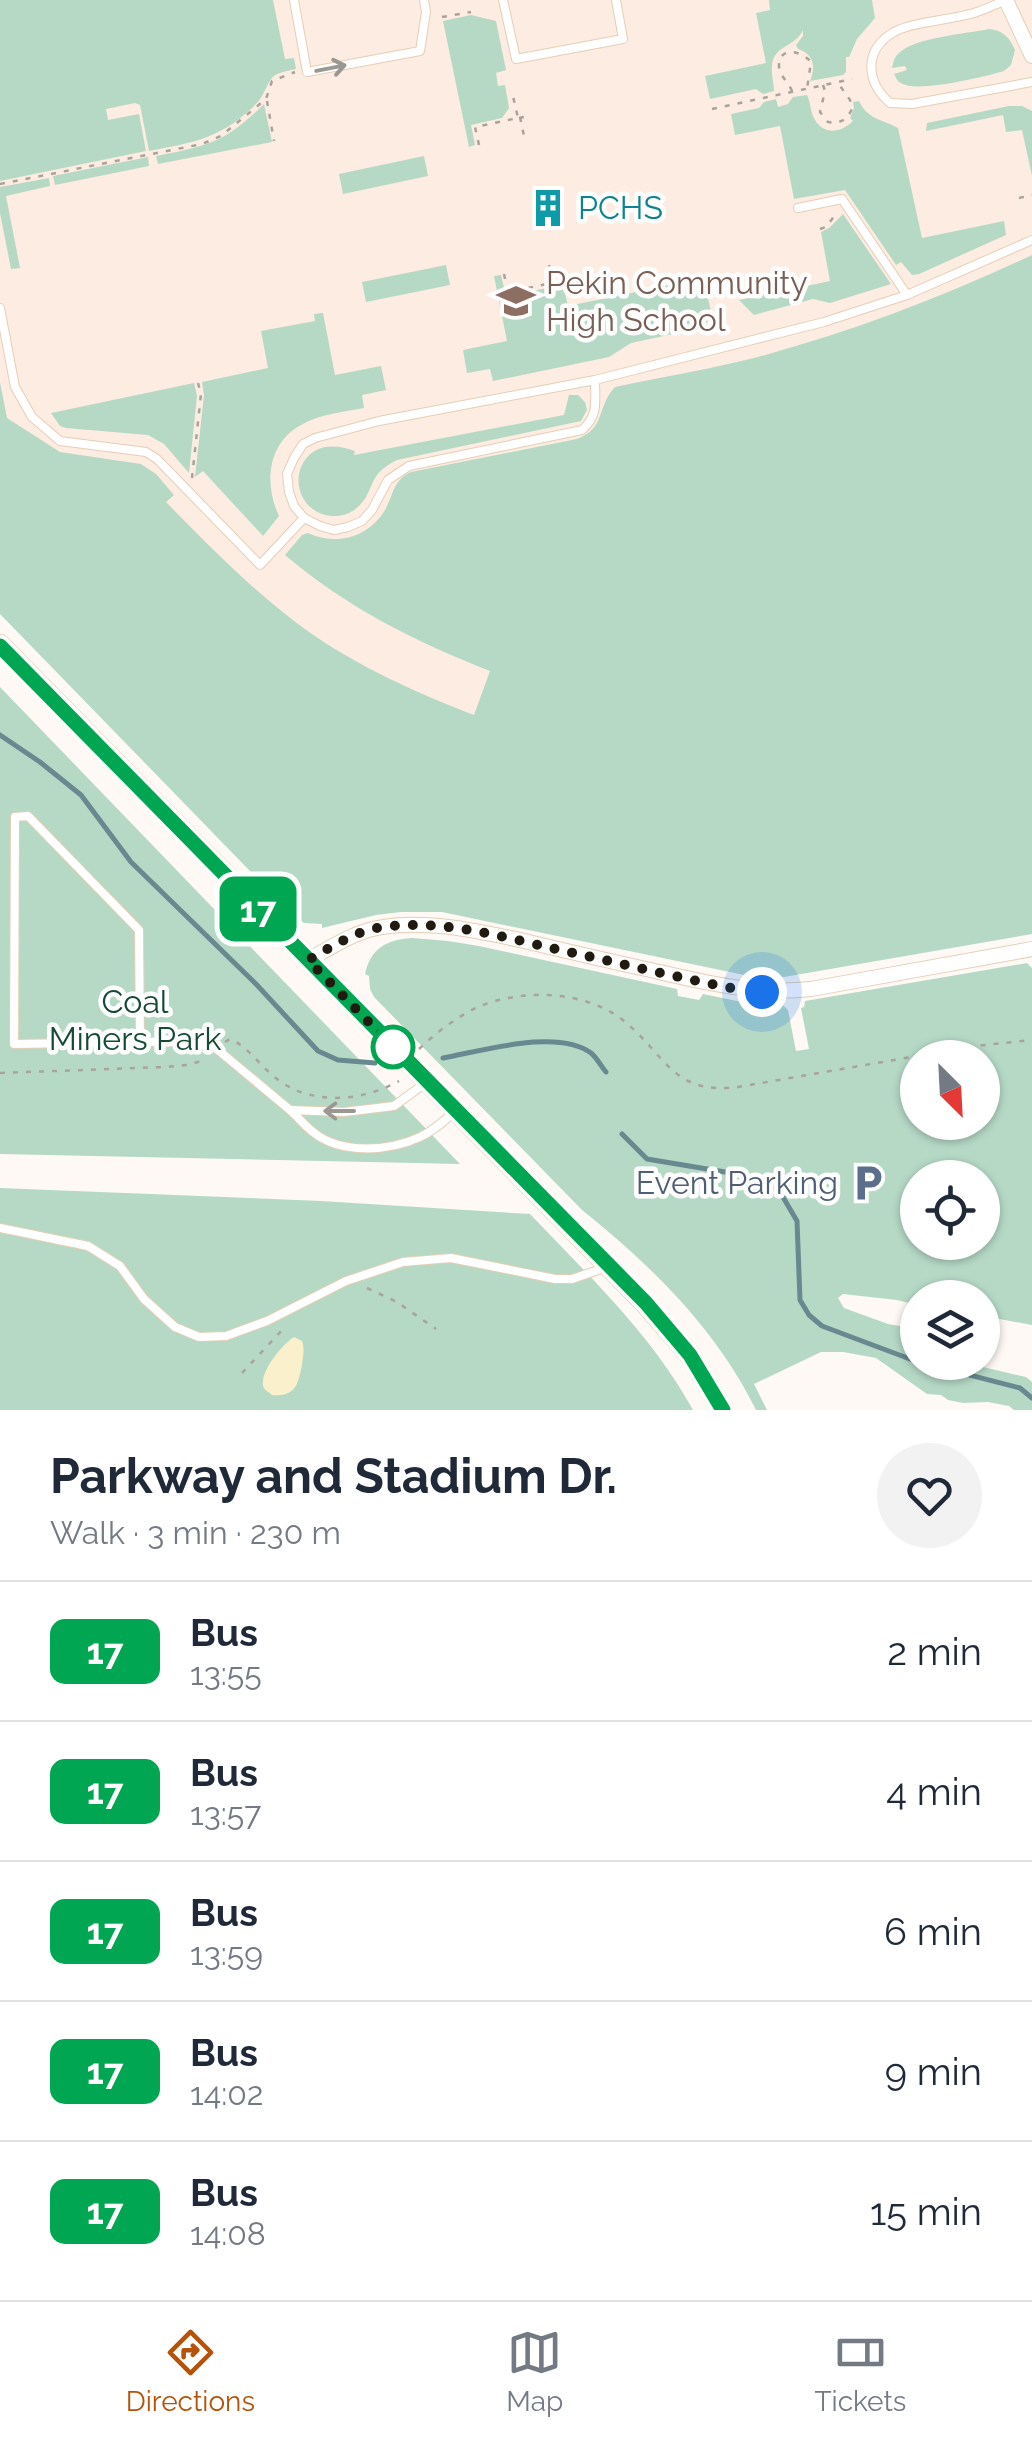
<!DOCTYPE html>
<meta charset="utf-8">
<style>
body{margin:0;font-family:Raleway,sans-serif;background:#f2f2f3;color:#1f2937;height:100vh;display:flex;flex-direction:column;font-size:38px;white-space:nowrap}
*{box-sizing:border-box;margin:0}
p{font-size:32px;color:#747a83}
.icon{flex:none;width:55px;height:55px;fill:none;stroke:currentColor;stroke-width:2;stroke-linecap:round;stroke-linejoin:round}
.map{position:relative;height:1410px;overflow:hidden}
.sheet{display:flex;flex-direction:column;background:#fff;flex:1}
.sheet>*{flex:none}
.badge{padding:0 20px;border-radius:15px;font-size:35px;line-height:65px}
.needle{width:65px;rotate:156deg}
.tools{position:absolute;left:900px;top:1040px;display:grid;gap:20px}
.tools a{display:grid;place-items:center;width:100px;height:100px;border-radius:50%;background:#fff;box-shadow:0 2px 8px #0004;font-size:50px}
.you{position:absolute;width:50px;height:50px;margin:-25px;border:8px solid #fff;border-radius:50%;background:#1a73e8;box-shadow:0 0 0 15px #1a73e833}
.map>.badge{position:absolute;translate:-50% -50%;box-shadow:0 0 0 5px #fff}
.round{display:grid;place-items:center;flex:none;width:105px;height:105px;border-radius:52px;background:#f2f2f3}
.summary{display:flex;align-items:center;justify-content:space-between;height:170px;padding:0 50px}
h1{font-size:48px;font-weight:700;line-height:75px}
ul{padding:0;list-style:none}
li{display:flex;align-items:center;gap:30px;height:140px;padding:0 50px;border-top:2px solid #e0e1e3}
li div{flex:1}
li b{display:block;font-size:38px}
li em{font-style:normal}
li .badge{min-width:110px;font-weight:700;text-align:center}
.tabs{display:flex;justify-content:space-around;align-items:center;height:140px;border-top:2px solid #e0e1e3;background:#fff;font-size:28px;color:#747a83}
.tabs a{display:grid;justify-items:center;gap:5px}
.tabs .active{color:#b45309}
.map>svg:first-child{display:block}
</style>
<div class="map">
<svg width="1032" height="1410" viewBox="0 0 1032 1410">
<rect width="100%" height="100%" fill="#fef9f4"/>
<polygon fill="#fdece1" points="0,0 1032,0 1032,925 0,601"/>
<g fill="#b6d9c6" fill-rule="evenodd">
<path d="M0,0h273l12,59 9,-1 2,11c-27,6 -22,5 -34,27 -5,9 -16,17 -23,23 -29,22 -55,25 -90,32l-9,-46 -5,-2 -29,6 2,11 31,-6 7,37 -146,30z"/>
<path d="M769,0h103l3,18 -18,21 -8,18h-3v15l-3,3 -33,6c6,-14 4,-27 -12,-32l-2,-4 7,-9v-6c-7,17 -30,15 -31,36 -1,9 2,18 2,25l-11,3 -7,-5 -46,10 -5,-23 61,-13 -10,-50 14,-3z"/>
<polygon points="471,15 496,21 506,70 496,73 498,86 505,85 509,108 502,118 471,125 475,145 469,147 443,21"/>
<path d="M989,29c14,1 21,9 26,21l-4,15 -7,6c-19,6 -81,20 -98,14 -9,-3 -8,-4 -12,-11l13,-4 -2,-4 -13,2c2,-7 1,-9 7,-15 17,-16 67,-19 90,-24z"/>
<path d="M807,95c4,8 3,17 8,25 10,16 27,12 38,1l-3,-3 4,-10 -1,-6 6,-1c9,19 23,18 39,27l24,110 82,-17 2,14 -87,39 -7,1 -11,-13 -5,3 -51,-75 -51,9 -14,-73 -45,9 -4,-21 28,-6 5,-6 12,-3 2,8 10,-3 5,-7z"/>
<path d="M264,104l8,38 -114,22 -2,-8c51,-10 69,-13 108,-52z"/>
<polygon points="1009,106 1022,106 1032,111 1032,176 1022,130 1006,132 1003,115 926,131 927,123"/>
<polygon points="424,156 428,176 343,194 339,174"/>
<polygon points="148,157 149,166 55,185 53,176"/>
<polygon points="49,178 50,186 6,196 20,268 11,269 0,213 0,187"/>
<polygon points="843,214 891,284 830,303 813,299 754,315 739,300 830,281 821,232 829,228"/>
<path d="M1032,255v679l-248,43 -35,-1 -307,-64h-41l-25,3 -54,13v-4l-18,-1 -17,-14 -287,-295v-232l7,36 53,34 81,12 15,10 18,21 -8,7c44,45 92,94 143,130 48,34 110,62 165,83l16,-44c-74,-29 -144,-64 -205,-116l17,-20 6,-2c28,13 60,5 77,-23 9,-16 8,-30 26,-38l166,-33c30,-12 19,-32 38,-52 47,-10 96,-18 143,-30 95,-26 185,-60 274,-102z"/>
<polygon points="446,265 450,285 366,302 362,282"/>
<polygon points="501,275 506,296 563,285 568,306 704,278 712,317 701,328 631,343 609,357 493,381 490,369 467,373 463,350 507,341 494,276"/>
<path d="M323,313l12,62 46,-9 5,24 -24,5 2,13c-21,4 -44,6 -63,17 -34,18 -37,60 -22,91l-16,20 -60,-65 -8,6 9,-82 -2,-13 66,-14 -7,-37 54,-10 -1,-7z"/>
<polygon points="194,383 197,396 189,473 164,444 148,435 66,428 60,426 51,413"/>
<path d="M569,395h9l7,7 2,8 -6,11 -184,39c-31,15 -21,30 -39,47 -16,15 -44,11 -55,-9 -5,-9 -6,-21 -2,-31 10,-23 33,-24 54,-16l-1,4 210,-40z"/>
<polygon points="0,687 460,1164 0,1154"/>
<path d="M412,938l36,3 31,5 198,43 1,7 21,4 4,-6 44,9 35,1 6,6 8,41 13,-2 -8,-41 3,-1 1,-6 222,-38 5,5v357l-49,-9 -1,-18h-64l-1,7 -20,-5 -54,-6 -5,4 6,10 44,16 18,3 11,10 1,25 48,1 60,14 6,5v28h-18l-5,-4 -21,-4 -25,1 -15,-3 -7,-5 -14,-1 -51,-36 -33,-6h-22l-67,32 13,26h-11c-39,-80 -105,-145 -174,-200l-208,-213 -4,-8 -1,-13 -4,-2c6,-26 21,-34 47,-36zM918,1058h64v64h-64zM918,1178h64v64h-64z"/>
<path d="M0,1188l321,13 209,13c59,62 122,121 163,196h-693z"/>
</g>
<path fill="#faf0cb" d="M294,1337l8,4c3,9 1,14 0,24 -4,19 -6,32 -30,30 -6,-5 -10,-6 -9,-14 1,-14 20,-37 31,-44z"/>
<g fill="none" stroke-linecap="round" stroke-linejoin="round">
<g stroke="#68898f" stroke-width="5">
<polyline points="0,735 40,762 81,795 131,862 255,983 318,1051 338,1060 375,1063"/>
<path d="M443,1058c39,-7 115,-30 148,-5 6,5 10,13 15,19"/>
<polyline points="622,1134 647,1159 755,1177 780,1192 797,1221 800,1300 809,1315 822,1326 918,1362"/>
<polyline points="919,1362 1020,1388 1032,1398"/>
</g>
<g stroke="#e4cfb5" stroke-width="10">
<g id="service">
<polyline points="294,0 307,72 420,51 426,12 424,0"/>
<polyline points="503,0 516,59 623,39 616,0"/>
<path d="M1006,0c-10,4 -19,9 -29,12 -23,8 -63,9 -83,20 -31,18 -28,50 -4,71l22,1 120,-22"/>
<polyline points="798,208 842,199 907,295"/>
<polyline points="0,308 15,387 32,417 60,441 146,452 157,459 260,565 304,518"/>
<path d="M595,380c0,21 4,35 -13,50l-173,36 -21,14 -16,30 -10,11 -14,6 -14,3 -14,-4 -16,-8 -10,-12 -5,-14 -2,-18 7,-16 9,-14 12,-6 64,-17 216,-41 229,-58 83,-27 125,-55"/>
<polyline points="140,1042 139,930 28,816 15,817 14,1044 202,1041 218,1050 290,1110"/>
<path d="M424,1084l-30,22 -50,6 -54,-2c8,7 15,16 23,22 28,23 77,19 107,5 13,-6 23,-15 33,-24"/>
<polyline points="0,1228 88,1246 120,1266 144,1299 175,1327 199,1337 226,1336 267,1321 346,1281 403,1262 451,1258 555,1279 572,1279 604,1268"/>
</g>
</g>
<g stroke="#e4cfb5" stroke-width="16">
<g id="minor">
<polyline points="1006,0 1032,56"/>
<path d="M308,960c22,-12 44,-27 69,-32 47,-9 96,2 143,12 42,10 84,20 126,29 57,13 106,26 165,20l221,-40"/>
</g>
</g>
<g stroke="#e4cfb5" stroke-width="22">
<polyline id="secondary" points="0,645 645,1303 690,1355 723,1410"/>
</g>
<g stroke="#a9a39c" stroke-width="2.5" stroke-dasharray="5 8" stroke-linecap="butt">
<polyline points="442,17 471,12"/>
<path d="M823,85l2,6 -5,21 8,10c12,2 19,-2 24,-13l-2,-9 -12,-17"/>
<path d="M792,91c-3,-8 -12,-15 -13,-24 -1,-21 22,-17 32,-5l-4,27"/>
<polyline points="267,101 274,141"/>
<polyline points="712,109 852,79"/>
<polyline points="520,117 524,136"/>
<polyline points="519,118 528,116"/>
<polyline points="479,145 475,127 518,118 512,92"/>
<polyline points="0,184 202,144 221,136 266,99 272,81 295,72"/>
<polyline points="1019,198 1032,195"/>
<polyline points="820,229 826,227 835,215"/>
<polyline points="504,274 508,292 552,283 549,265"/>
<polyline points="192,478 201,394 198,383"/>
<path d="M225,1042l5,-3c18,8 27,23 42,36 35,31 88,28 127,6"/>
<path d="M419,1049c17,-16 36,-31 57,-41 44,-20 110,-18 148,13 43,35 48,74 114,66l237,-41 57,-6"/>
<polyline points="0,1073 165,1067 188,1065 204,1060"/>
<polyline points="367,1288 397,1302 436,1329"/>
<polyline points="242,1373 285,1327"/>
</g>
<use href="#service" stroke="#fff" stroke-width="8"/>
<use href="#minor" stroke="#fff" stroke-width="14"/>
<use href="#secondary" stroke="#fff" stroke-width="20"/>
</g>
<defs><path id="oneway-shaft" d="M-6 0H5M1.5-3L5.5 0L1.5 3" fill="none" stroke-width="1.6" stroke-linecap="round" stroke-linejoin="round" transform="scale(2.5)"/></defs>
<g stroke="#9b9893">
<use href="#oneway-shaft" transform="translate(331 68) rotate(-11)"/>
<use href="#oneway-shaft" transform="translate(339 1111) rotate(-180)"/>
</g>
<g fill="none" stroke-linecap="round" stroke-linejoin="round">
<g stroke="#fff" stroke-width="22">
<polyline id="line" points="0,646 646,1303 690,1355 723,1410"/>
</g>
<use href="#line" stroke="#00a651" stroke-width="15"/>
<path stroke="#211a10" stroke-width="10" stroke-dasharray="0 18" d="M393,1047l-85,-87c22,-12 44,-27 69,-32 59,-10 118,7 174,20 60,13 120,28 180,40l31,4"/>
</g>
<defs>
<g id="building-bare" transform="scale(3)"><path d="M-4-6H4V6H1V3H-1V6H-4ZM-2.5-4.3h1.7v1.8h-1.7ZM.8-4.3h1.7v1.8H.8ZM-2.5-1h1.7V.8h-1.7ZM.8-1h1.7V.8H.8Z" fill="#0f9aa8" stroke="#fff" stroke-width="2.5" paint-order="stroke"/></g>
<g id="school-bare" transform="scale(3)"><path d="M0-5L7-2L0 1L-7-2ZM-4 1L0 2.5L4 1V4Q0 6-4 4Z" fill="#8d6e63" stroke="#fff" stroke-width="2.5" paint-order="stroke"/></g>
<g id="parking-bare" transform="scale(3)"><path d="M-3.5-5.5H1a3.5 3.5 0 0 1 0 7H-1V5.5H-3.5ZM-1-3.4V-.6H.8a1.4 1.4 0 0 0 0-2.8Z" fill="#5c6f8a" stroke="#fff" stroke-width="2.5" paint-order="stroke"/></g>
</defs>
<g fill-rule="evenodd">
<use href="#building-bare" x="548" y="208"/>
<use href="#school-bare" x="516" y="301"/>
<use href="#parking-bare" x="868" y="1183"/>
</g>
<circle fill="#fff" stroke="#00a651" stroke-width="5" cx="393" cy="1047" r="20"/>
<g text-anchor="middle" stroke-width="9" stroke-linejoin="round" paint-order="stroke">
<g font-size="32" fill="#0d838f" stroke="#fff" text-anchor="start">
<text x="578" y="219">PCHS</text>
</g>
<g font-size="32" fill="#785e54" stroke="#fff" text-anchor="start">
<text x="546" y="294">Pekin Community<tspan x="546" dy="37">High School</tspan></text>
</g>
<g font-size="32" fill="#154b34" stroke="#fff">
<text x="135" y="1013">Coal<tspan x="135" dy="37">Miners Park</tspan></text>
</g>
<g font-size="32" fill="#4e5e75" stroke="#fff" text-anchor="end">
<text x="838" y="1194">Event Parking</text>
</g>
</g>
</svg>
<div class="tools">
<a><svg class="needle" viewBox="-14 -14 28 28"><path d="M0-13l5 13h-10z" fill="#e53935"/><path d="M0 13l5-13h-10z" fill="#747a83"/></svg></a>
<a><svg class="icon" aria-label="locate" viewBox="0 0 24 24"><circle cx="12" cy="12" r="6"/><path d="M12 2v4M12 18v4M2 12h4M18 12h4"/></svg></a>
<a><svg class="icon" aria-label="layers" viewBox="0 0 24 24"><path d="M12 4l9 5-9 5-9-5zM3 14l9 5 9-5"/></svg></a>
</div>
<div class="you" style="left:762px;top:992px"></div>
<b class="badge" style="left:258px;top:909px;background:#00a651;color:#fff">17</b>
</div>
<section class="sheet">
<div class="summary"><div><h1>Parkway and Stadium Dr.</h1><p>Walk · 3 min · 230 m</p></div><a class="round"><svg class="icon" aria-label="heart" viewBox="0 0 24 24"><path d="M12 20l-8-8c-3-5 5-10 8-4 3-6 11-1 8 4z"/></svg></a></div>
<ul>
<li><span class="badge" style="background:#00a651;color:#fff">17</span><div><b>Bus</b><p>13:55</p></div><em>2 min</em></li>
<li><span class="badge" style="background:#00a651;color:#fff">17</span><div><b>Bus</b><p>13:57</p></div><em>4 min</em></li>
<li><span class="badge" style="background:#00a651;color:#fff">17</span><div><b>Bus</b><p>13:59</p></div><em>6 min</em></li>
<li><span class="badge" style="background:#00a651;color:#fff">17</span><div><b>Bus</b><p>14:02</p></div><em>9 min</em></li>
<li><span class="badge" style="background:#00a651;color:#fff">17</span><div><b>Bus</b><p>14:08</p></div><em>15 min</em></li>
</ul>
</section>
<nav class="tabs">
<a class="active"><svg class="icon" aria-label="directions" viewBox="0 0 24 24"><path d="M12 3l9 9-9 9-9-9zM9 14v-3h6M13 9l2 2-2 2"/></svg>Directions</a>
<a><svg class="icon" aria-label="map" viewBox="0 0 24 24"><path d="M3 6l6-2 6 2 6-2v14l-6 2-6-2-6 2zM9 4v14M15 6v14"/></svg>Map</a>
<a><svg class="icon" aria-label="tickets" viewBox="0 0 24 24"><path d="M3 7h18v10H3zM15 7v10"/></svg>Tickets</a>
</nav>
